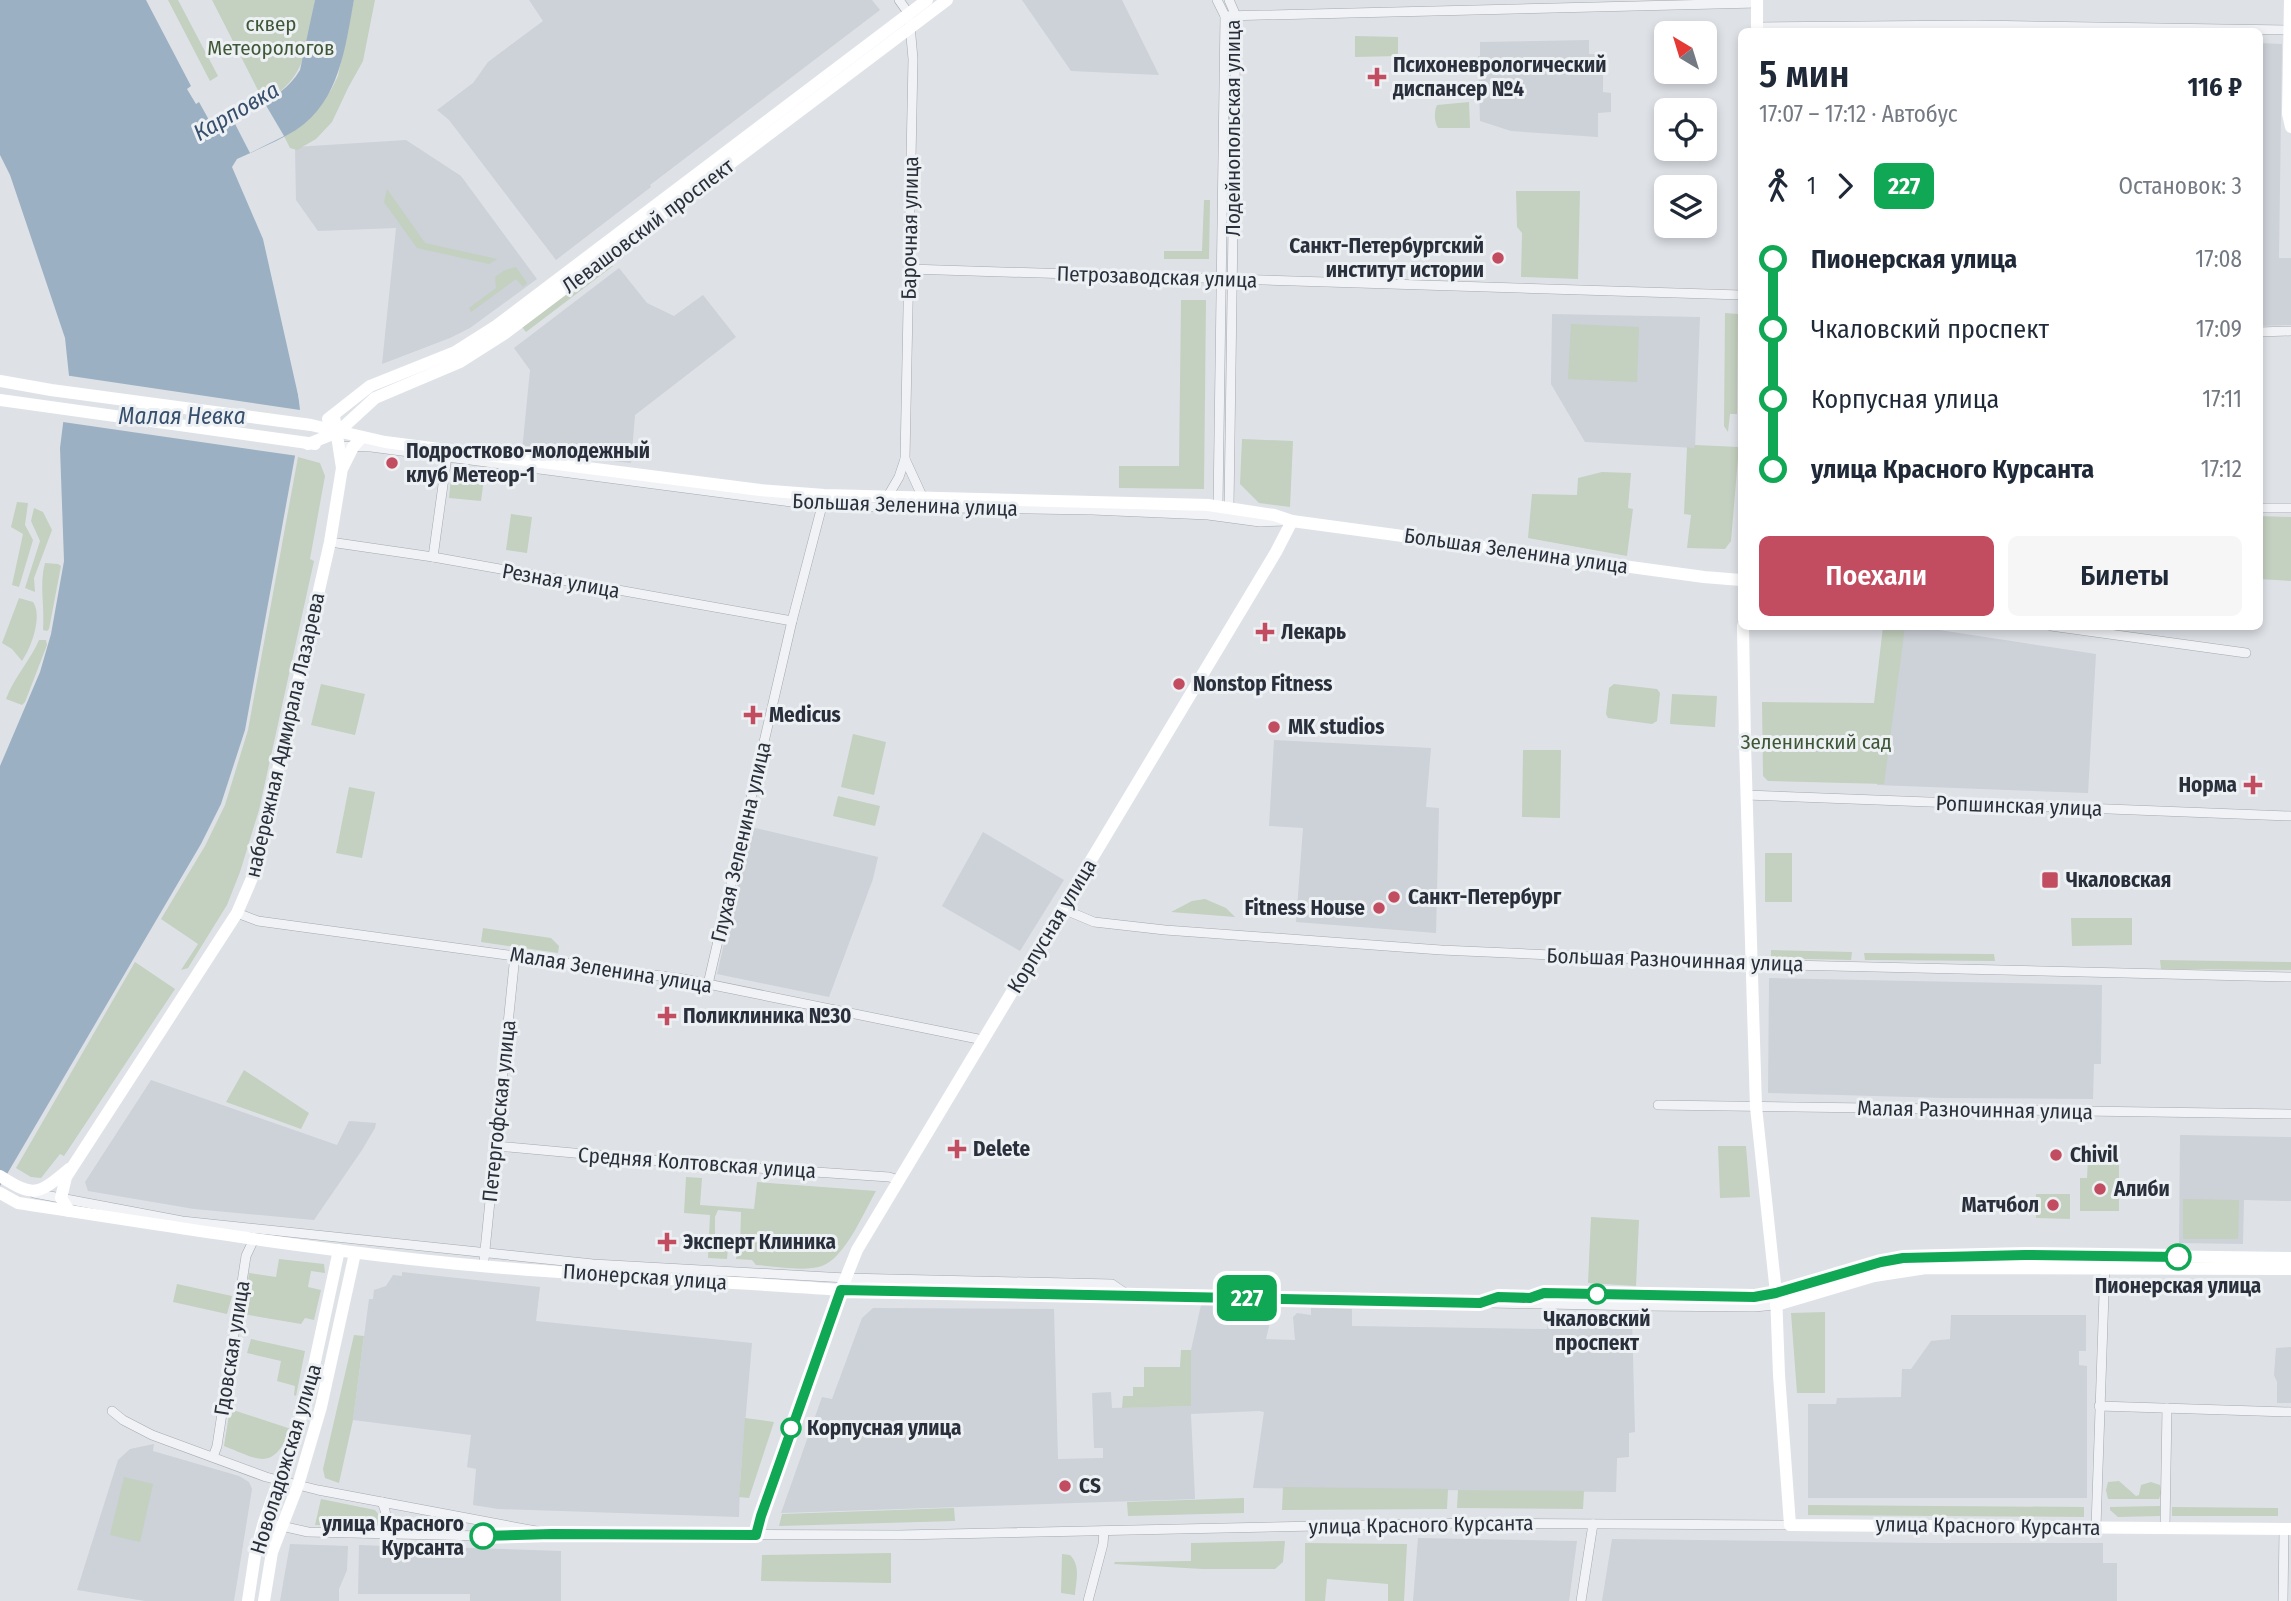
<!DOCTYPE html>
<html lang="ru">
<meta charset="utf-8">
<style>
body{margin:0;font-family:"Fira Sans Condensed",sans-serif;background:#f6f6f7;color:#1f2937;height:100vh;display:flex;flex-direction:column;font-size:26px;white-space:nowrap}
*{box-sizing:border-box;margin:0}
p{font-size:23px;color:#747a83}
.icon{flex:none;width:38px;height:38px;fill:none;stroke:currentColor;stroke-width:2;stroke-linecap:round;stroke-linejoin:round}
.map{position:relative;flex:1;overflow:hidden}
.side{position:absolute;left:1738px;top:28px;width:525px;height:602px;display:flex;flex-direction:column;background:#fff;border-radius:10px;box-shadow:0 4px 10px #0003}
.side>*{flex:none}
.badge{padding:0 14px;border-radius:10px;font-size:24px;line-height:46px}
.needle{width:46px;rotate:322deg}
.fabs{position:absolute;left:1654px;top:21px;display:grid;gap:14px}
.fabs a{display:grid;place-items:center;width:63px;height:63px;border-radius:10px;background:#fff;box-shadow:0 4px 10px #0003;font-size:35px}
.map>.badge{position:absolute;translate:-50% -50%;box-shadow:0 0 0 4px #fff}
.legs{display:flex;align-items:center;gap:10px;height:77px;padding:0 21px;font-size:23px}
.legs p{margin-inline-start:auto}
.overview{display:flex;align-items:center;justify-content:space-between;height:119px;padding:0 21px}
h1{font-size:38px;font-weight:600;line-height:52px}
.primary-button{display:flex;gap:14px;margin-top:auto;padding:14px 21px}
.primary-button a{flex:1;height:80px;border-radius:10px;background:#c24d60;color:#fff;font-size:28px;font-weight:600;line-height:80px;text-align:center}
.primary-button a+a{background:#f6f6f7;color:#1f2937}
ul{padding:0 21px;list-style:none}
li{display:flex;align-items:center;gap:24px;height:70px;font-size:26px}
li i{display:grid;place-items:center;width:10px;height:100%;margin:0 9px;background:currentColor}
li i::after{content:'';width:18px;height:18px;margin:-9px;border:5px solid;border-radius:50%;background:#fff}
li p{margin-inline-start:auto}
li:first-child i{background:linear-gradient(#0000 50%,currentColor 0)}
li:last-child i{background:linear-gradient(currentColor 50%,#0000 0)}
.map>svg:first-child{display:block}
</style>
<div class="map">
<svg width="2291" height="1601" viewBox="0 0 2291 1601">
<rect width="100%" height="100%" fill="#dee2e7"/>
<g fill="#cdd1d8">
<polygon points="529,0 872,0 880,10 650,185 651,187 556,260 449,120 437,110 473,83 488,62 543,21"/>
<polygon points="1022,0 1122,0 1159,75 1071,71"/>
<polygon points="1589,40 1589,54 1603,54 1603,92 1611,93 1611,112 1598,113 1598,137 1511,131 1480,121 1478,56 1480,56 1480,42"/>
<polygon points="2259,43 2282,44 2279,258 2291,258 2291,325 2259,326"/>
<polygon points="406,140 461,176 537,279 470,328 450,338 382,364 396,228 318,231 296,200 295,147"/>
<polygon points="619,268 647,303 674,316 703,295 736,337 635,415 631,463 522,451 530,370 514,348"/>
<polygon points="1552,314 1700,317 1695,448 1585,442 1551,384"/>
<polygon points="1900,627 1920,627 2096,654 2088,793 1877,785"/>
<polygon points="1274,740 1431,748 1426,807 1439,808 1436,933 1296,922 1303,828 1269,826"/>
<polygon points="751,827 878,857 873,879 829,997 717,974"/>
<polygon points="983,832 1064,880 1020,951 942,906"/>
<polygon points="1769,978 2102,985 2101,1064 2094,1064 2093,1099 1945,1098 1768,1093"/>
<polygon points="151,1080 337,1145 349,1121 376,1123 375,1128 362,1150 314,1220 194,1209 88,1191 85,1182"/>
<polygon points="2180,1135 2291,1137 2291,1201 2244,1200 2243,1244 2179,1243"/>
<polygon points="402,1272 540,1287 536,1321 752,1343 740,1482 739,1517 498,1509 473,1505 476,1469 467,1467 471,1435 353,1420 369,1299 373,1299 374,1290 386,1286 393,1275 402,1276"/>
<polygon points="1201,1305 1274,1305 1266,1339 1295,1340 1293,1317 1297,1313 1311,1315 1311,1308 1352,1309 1352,1326 1547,1329 1548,1313 1587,1313 1587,1319 1593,1319 1596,1317 1632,1318 1635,1432 1629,1433 1629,1457 1617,1458 1616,1492 1253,1488 1264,1412 1259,1411 1191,1414 1195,1499 781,1513 822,1397 832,1399 862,1318 873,1308 1054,1309 1058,1459 1103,1458 1103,1448 1094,1448 1092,1393 1111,1392 1112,1408 1191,1406 1191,1350"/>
<polygon points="1951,1315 2086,1315 2086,1351 2079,1351 2079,1365 2087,1366 2087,1498 1808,1498 1808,1404 1836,1404 1837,1398 1901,1397 1902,1369 1911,1369 1931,1341 1950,1339"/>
<polygon points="2291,1347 2291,1403 2277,1403 2277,1382 2274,1375 2276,1348"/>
<polygon points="154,1444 153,1451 239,1476 249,1482 252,1489 234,1601 145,1601 77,1590 118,1460 130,1449"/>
<polygon points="1418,1538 1577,1541 1569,1601 1413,1601"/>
<polygon points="1612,1539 1930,1543 2103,1543 2103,1563 2117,1563 2117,1601 1602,1601"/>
<polygon points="290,1544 348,1546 347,1570 339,1589 339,1601 280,1601"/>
<polygon points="359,1545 384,1546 384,1550 409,1551 409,1546 561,1551 561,1601 470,1601 470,1594 358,1594"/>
</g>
<g fill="#c4d0c0">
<polygon points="168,0 178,0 218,76 210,81"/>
<path d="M212,0h103c-8,44 -7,79 -51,102z"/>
<polygon points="354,0 375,0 363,61 348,88 332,122 316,139 297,150 290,148 284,136 297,129 331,90 338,76"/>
<polygon points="1355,36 1398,37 1398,56 1355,57"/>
<path d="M1469,102l1,26h-32c-4,-6 -4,-17 -1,-23z"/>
<polygon points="387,189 425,243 497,259 489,264 417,248 384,202"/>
<polygon points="1516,191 1580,191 1578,279 1521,277 1522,233 1517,227"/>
<polygon points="1204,200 1210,200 1209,259 1164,259 1164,251 1202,251"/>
<polygon points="607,263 613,266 526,332 522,327"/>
<polygon points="516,267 527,283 523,287 516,279 471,312 469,308 496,288 495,277 505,270"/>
<polygon points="1181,300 1206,300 1204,489 1119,488 1119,466 1179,466"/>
<polygon points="1725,313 1738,314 1737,414 1730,414 1728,432 1724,426"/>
<polygon points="1571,324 1639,327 1637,382 1568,379"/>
<polygon points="1242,439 1293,441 1290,507 1259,503 1240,484"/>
<polygon points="1695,445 1739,447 1731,541 1725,549 1687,548 1691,515 1684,514 1687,447 1694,448"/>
<polygon points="298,457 320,463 325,476 310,559 314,561 259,810 240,872 227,905 188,968 181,970 198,944 161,919 205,846 225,805 248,730"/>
<polygon points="452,466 485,470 481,501 449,498"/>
<polygon points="1602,472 1631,473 1628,508 1633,509 1627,556 1528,538 1532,494 1577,495 1578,478"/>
<polygon points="17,502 28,503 25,525 33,540 19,587 12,585 23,534 11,527"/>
<polygon points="34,508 43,512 52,530 34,578 35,592 25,588 40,541 31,521"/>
<polygon points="511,514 532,517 527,553 506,550"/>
<polygon points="2259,516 2291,517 2291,581 2259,579"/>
<path d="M45,563l13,1 3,2 -12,63 -2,2 -4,-1c2,-23 -4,-46 2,-67z"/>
<path d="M19,598l14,4c10,14 -2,46 -11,59l-10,-12 -10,-6z"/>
<polygon points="1883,627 1905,627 1884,784 1768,781 1763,776 1762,702 1874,703"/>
<path d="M39,640h7l1,5 -22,57 -3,3 -16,-6c8,-22 24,-38 33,-59z"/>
<polygon points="321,684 365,694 355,735 311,725"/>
<polygon points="1614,684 1657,689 1660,693 1657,721 1652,724 1608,718 1606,714 1609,688"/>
<polygon points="1672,694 1717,696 1715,727 1670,724"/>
<polygon points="853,734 886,742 874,795 841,787"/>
<polygon points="1523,750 1561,750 1560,818 1522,817"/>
<polygon points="349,787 375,792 362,858 336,853"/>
<polygon points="838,796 880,806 875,826 833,816"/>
<rect x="1765" y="853" width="27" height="49"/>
<polygon points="1205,899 1226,908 1235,917 1171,912 1192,901"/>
<polygon points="2071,918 2132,918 2132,945 2072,946"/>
<polygon points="483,928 551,938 559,946 558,953 481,942"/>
<polygon points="1771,950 1852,952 1851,960 1771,958"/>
<polygon points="1864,953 1994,954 1995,961 1865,960"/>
<polygon points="2160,960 2291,962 2291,970 2161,969"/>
<polygon points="135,962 175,989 64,1156 60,1154 41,1178 31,1177 16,1168"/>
<polygon points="244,1070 309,1113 301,1129 226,1102"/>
<polygon points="1718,1146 1746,1146 1750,1197 1720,1198"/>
<polygon points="2088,1158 2119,1158 2119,1211 2080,1211 2080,1178 2087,1178"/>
<path d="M686,1177l16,1 -2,27 54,4 3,-27 119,9c-12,21 -31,67 -54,75 -19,6 -46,0 -66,-1l-4,-5 -16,-1 1,-10 3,-1 1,-36 -23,-2 -3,7v28l13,3 -1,11 -19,-1 2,-43 -26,-2z"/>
<polygon points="2036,1194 2070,1194 2070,1219 2036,1218"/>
<polygon points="2183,1199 2239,1200 2238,1239 2183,1239"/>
<polygon points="1591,1217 1639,1220 1636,1286 1588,1283"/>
<polygon points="279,1259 324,1264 325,1273 311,1271 308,1287 321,1290 314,1320 305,1318 301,1324 243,1314 249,1273 276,1277"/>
<polygon points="177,1284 232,1296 227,1314 173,1302"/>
<polygon points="1825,1312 1825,1393 1797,1393 1791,1313"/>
<polygon points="354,1335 364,1336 353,1420 339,1483 325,1478 323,1469"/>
<polygon points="251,1339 305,1351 296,1396 294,1395 295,1386 277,1381 281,1361 247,1353"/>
<polygon points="1181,1350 1191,1350 1191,1406 1122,1408 1123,1396 1133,1396 1133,1387 1144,1387 1144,1367 1180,1367"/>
<path d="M230,1409l61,20c-19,43 -31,31 -67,17z"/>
<polygon points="745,1418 774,1422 749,1498 739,1497"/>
<polygon points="124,1477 153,1484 140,1542 110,1535"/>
<polygon points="2119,1481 2136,1496 2139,1495 2141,1485 2151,1482 2160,1485 2161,1493 2159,1499 2108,1499 2106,1490 2108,1482"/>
<polygon points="1283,1487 1448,1489 1447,1509 1282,1510"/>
<polygon points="1458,1490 1584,1491 1583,1509 1457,1508"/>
<polygon points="1244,1498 1244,1513 1128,1516 1127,1502"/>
<polygon points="321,1499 375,1510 379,1515 378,1523 372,1527 315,1525"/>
<polygon points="1808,1505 2084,1507 2084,1517 1808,1515"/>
<polygon points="2160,1506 2160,1516 2118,1517 2110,1510 2110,1507"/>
<polygon points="2172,1507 2278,1508 2278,1516 2172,1516"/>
<polygon points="954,1508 955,1521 779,1526 782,1514"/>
<polygon points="1285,1541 1283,1562 1275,1569 1203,1569 1114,1564 1115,1562 1191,1561 1191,1543"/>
<polygon points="1305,1543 1407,1544 1404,1601 1388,1601 1388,1584 1327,1579 1325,1601 1305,1601"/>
<polygon points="891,1553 891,1583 761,1581 762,1555"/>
<path d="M1062,1554l8,1c11,11 6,26 5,40l-14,-2z"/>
</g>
<path fill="#9cb0c4" d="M0,0h146l45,86 -4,3 9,15 3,-2 10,18 11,4c28,-14 63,-25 80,-54l15,-70h39c-9,47 -14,101 -58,130 -18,11 -39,20 -59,29l-5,8 31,72 38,169 -6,48 -50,274 -24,74 -20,40 -201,342v-420l40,-94 11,-38 13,-73 -4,-113 9,-72 -4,-38 -55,-163 -10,-20z"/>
<g fill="#dee2e7">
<polygon points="264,102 284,136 250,153 232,118"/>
<polygon points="64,375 300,410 296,377 299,377 304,408 298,456 63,422 59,424"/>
</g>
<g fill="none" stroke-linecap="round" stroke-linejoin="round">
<g stroke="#a4a9b0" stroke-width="10">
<g id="street">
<polyline points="1217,0 1225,16 1218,506"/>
<polyline points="1229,0 1236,16 1229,508"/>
<polyline points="1225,16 1757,3"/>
<polyline points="1757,27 1975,25 2291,30"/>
<polyline points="909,269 1741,295"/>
<polyline points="2259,332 2291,331"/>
<polyline points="339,446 371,447 822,506 1092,510 1208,515 1260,522 1285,521"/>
<polyline points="905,459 923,498"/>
<polyline points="888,496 899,477 905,459 913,59 909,14 899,0"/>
<polyline points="2259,508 2291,508"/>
<polyline points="330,542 433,557 792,621"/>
<polyline points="433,557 447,456"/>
<polyline points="2051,626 2246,653"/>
<polyline points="1746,795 2291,816"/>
<polyline points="1063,909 1094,922 1165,930 1441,950 1752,964 2291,977"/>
<polyline points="237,913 258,921 683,979 983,1040"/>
<polyline points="708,984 792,621 823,502"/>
<polyline points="1658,1105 2291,1114"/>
<polyline points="496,1146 683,1163 889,1177 899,1180"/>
<polyline points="34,1193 182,1221 593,1264 846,1278 1112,1284 1128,1295"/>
<polyline points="484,1260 515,955"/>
<path d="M1486,1301c19,-7 38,-2 58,-8l210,4 22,-4"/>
<polyline points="2099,1406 2291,1412"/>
<polyline points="112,1411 123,1420 152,1435 266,1477 318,1490 536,1531"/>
<polyline points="213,1457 217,1446 246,1256 254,1239"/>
<polyline points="264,1522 308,1532 483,1536 552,1534 899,1535 1459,1523 1790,1525"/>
<polyline points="2096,1527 2105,1264"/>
<polyline points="2165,1528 2167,1408"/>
<path d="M377,1533c10,-11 11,-18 5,-31"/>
<polyline points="756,1535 761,1516 841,1290 1644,1306 1754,1307 1776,1305"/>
<polyline points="1088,1601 1103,1544 1104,1531"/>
<polyline points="1581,1601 1593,1524"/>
<polyline points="2283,1601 2284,1529"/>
</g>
</g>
<use href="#street" stroke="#f1f2f5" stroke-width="9"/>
<g stroke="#fff" stroke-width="12">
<polyline points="1757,0 1757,32"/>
<polyline points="2290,0 2288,114 2291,127"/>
<polyline points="0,381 51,390 311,425 385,442 760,490 824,495 1208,505 1274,515 1292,521 1704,577 1741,580"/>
<polyline points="0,400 315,444"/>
<polyline points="328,419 370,386 455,352 496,326 927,0"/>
<polyline points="308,444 338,432 375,398 460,362 504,334 947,0"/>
<polyline points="343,467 353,447 361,438"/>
<polyline points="1743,626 1745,744 1756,1107 1776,1293 1779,1375 1790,1525 2291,1529"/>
<path d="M0,1176c34,22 38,19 69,-7"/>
<path d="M0,1193l18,10c154,24 308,49 463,63 120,11 240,15 360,24l16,-40 419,-698 16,-31"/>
<polyline points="69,1211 61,1198 66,1177 237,913 255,871 330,542 342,468 334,416"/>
<polyline points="1776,1293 1881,1262 1924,1256 2075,1255 2291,1258"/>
<polyline points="1776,1305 1874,1276 1926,1268 2291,1269"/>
<polyline points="248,1601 255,1555 264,1522 306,1403 339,1250"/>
<polyline points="264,1601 272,1552 298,1485 321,1407 355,1253"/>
</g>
</g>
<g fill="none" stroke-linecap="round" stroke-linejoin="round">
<g stroke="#fff" stroke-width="16">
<polyline id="line-1" points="483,1536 552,1534 756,1535 761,1516 841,1290 1480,1303 1498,1297 1530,1298 1544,1293 1754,1297 1776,1293 1881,1262 1903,1258 2025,1255 2178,1257"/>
</g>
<use href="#line-1" stroke="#10a855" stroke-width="10"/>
</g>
<g fill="#c24d60" stroke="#eef1f4" stroke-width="2.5">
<path d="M1373.5 66.5h7v7h7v7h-7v7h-7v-7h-7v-7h7z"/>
<circle cx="1498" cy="258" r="7"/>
<circle cx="392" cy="463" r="7"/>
<path d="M1261.5 621.5h7v7h7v7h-7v7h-7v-7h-7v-7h7z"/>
<circle cx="1179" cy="684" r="7"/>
<path d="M749.5 704.5h7v7h7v7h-7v7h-7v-7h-7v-7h7z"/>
<circle cx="1274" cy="727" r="7"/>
<path d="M2249.5 774.5h7v7h7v7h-7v7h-7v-7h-7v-7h7z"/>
<rect x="2041" y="871" width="18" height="18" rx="3.5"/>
<circle cx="1394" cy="897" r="7"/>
<circle cx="1379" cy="908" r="7"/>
<path d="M663.5 1005.5h7v7h7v7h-7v7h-7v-7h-7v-7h7z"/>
<path d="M953.5 1138.5h7v7h7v7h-7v7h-7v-7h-7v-7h7z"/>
<circle cx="2056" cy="1155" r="7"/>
<circle cx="2100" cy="1189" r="7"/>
<circle cx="2053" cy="1205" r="7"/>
<path d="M663.5 1231.5h7v7h7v7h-7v7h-7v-7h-7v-7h7z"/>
<circle cx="1065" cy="1486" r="7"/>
</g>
<g fill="#fff" stroke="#10a855" stroke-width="3.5">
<circle cx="2178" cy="1257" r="12"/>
<circle cx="1597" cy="1294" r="9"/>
<circle cx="791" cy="1428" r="9"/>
<circle cx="483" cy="1536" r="12"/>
</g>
<g text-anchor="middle" stroke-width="6" stroke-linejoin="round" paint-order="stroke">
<g font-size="21" fill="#3e5737" stroke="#eef1f4">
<text x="271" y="31">сквер<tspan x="271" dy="24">Метеорологов</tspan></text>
<text x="1816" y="749">Зеленинский сад</text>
</g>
<g font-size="21" font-weight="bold" fill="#29303c" stroke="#eef1f4" text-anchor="start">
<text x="1393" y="72">Психоневрологический<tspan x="1393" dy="24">диспансер №4</tspan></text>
<text x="1484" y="253" text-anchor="end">Санкт-Петербургский<tspan x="1484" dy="24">институт истории</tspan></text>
<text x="406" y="458">Подростково-молодежный<tspan x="406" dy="24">клуб Метеор-1</tspan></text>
<text x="1281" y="639">Лекарь</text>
<text x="1193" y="691">Nonstop Fitness</text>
<text x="769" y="722">Medicus</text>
<text x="1288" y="734">MK studios</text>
<text x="2237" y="792" text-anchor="end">Норма</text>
<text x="2066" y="887">Чкаловская</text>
<text x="1408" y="904">Санкт-Петербург</text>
<text x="1365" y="915" text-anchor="end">Fitness House</text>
<text x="683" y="1023">Поликлиника №30</text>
<text x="973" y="1156">Delete</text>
<text x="2070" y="1162">Chivil</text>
<text x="2114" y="1196">Алиби</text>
<text x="2039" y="1212" text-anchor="end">Матчбол</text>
<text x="683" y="1249">Эксперт Клиника</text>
<text x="1079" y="1493">CS</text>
</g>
<g font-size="21" fill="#29303c" stroke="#eef1f4">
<text transform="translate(1233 128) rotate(-90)" y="7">Лодейнопольская улица</text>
<text transform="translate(648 226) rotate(-37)" y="7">Левашовский проспект</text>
<text transform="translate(910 228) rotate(-89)" y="7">Барочная улица</text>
<text transform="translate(1157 277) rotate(2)" y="7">Петрозаводская улица</text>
<text transform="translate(905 505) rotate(2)" y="7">Большая Зеленина улица</text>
<text transform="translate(1516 551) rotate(8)" y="7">Большая Зеленина улица</text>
<text transform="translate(561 581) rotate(10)" y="7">Резная улица</text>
<text transform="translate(285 735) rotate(-77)" y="7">набережная Адмирала Лазарева</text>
<text transform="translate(2019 806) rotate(2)" y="7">Ропшинская улица</text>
<text transform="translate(741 842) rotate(-77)" y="7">Глухая Зеленина улица</text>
<text transform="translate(1052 926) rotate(-59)" y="7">Корпусная улица</text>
<text transform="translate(1675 960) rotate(2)" y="7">Большая Разночинная улица</text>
<text transform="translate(611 970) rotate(9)" y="7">Малая Зеленина улица</text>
<text transform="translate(1975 1110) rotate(1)" y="7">Малая Разночинная улица</text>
<text transform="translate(499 1111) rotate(-84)" y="7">Петергофская улица</text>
<text transform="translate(697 1163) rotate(4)" y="7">Средняя Колтовская улица</text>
<text transform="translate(645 1277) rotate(4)" y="7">Пионерская улица</text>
<text transform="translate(232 1348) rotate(-81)" y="7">Гдовская улица</text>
<text transform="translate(286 1459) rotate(-73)" y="7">Новоладожская улица</text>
<text transform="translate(1421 1525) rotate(-1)" y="7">улица Красного Курсанта</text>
<text transform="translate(1988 1526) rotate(1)" y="7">улица Красного Курсанта</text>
</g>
<g font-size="21" font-weight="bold" fill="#29303c" stroke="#eef1f4">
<text x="2178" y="1293">Пионерская улица</text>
<text x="1597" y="1326">Чкаловский<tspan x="1597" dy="24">проспект</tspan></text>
<text x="807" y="1435" text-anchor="start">Корпусная улица</text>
<text x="464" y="1531" text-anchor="end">улица Красного<tspan x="464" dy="24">Курсанта</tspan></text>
</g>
<g font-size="23" font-style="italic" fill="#374f6c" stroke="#eef1f4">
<text transform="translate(236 111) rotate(-30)" y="8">Карповка</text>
<text x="182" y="424">Малая Невка</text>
</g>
</g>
</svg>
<div class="fabs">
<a><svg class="needle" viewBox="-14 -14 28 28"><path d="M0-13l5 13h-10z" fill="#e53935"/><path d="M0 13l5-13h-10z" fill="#747a83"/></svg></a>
<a><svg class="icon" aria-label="locate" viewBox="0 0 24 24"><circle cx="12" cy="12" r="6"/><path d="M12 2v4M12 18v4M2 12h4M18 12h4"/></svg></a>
<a><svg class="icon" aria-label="layers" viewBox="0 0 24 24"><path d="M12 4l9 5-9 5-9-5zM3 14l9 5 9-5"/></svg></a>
</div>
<b class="badge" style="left:1247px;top:1298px;background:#10a855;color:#fff">227</b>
<section class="side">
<div class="overview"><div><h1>5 мин</h1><p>17:07 – 17:12 · Автобус</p></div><b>116 ₽</b></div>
<div class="legs"><svg class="icon" aria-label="walk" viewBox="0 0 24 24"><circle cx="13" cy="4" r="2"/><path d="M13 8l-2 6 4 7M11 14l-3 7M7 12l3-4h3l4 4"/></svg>1<svg class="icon" aria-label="forward" viewBox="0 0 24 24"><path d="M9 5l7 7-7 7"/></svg><b class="badge" style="background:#10a855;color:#fff">227</b><p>Остановок: 3</p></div>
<ul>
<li><i style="color:#10a855"></i><b>Пионерская улица</b><p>17:08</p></li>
<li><i style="color:#10a855"></i><span>Чкаловский проспект</span><p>17:09</p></li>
<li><i style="color:#10a855"></i><span>Корпусная улица</span><p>17:11</p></li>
<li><i style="color:#10a855"></i><b>улица Красного Курсанта</b><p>17:12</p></li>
</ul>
<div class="primary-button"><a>Поехали</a><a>Билеты</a></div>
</section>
</div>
